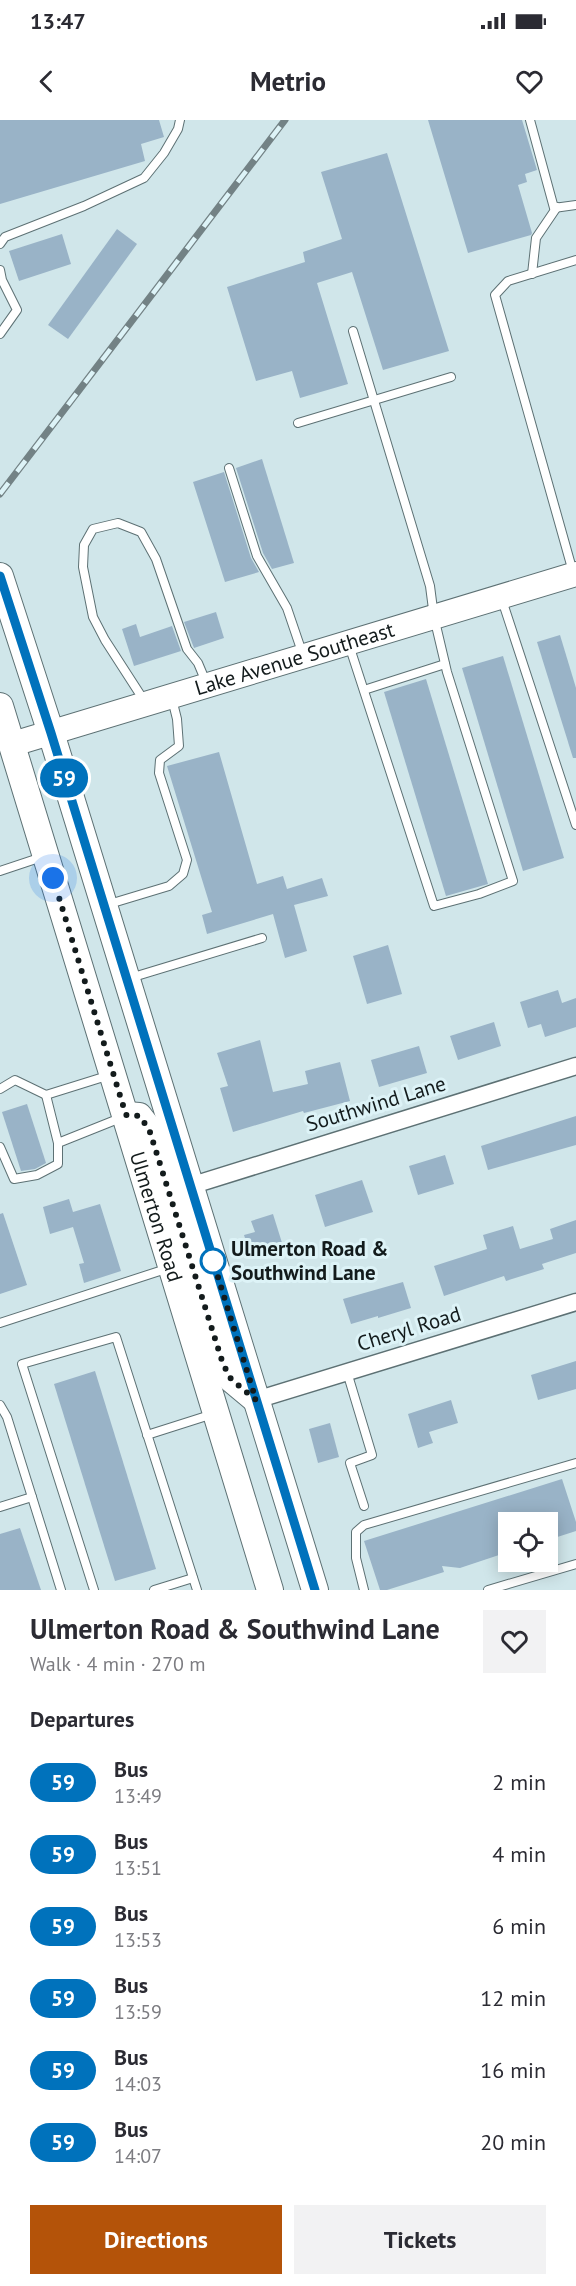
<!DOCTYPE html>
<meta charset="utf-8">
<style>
body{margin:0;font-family:"PT Sans",sans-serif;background:#f2f2f3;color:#2b2b33;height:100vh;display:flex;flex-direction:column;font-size:22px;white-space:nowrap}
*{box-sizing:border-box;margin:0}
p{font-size:20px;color:#7c7c81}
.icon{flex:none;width:33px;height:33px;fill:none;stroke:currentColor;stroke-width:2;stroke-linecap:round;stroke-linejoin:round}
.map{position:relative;height:1470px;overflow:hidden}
.side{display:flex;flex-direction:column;background:#fff;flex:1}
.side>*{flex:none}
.badge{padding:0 12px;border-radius:20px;font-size:21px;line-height:39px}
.tools{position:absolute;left:498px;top:1392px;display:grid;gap:12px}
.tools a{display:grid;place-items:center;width:60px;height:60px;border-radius:0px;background:#fff;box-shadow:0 3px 15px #0003;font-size:30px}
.you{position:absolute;width:30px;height:30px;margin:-15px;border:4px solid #fff;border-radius:50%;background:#1a73e8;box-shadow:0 0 0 9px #1a73e833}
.map>.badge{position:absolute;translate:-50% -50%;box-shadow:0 0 0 3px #fff}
h2{padding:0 30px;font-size:22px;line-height:54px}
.round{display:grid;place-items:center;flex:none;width:63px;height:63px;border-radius:0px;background:#f2f2f3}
.overview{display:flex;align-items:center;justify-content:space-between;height:102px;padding:0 30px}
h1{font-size:28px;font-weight:700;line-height:45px}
.button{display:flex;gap:12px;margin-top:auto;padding:12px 30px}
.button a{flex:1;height:69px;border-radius:0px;background:#b45309;color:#fff;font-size:24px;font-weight:700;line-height:69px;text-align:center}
.button a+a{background:#f2f2f3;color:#2b2b33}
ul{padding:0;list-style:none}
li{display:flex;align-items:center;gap:18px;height:72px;padding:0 30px}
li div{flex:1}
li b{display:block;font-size:22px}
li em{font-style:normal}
li .badge{min-width:66px;font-weight:700;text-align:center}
.status{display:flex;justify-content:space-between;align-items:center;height:42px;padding:0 30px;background:#fff;direction:ltr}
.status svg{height:16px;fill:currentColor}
header{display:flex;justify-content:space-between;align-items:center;height:78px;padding:0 30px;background:#fff;font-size:27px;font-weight:700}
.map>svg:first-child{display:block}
</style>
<div class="status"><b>13:47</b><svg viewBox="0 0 49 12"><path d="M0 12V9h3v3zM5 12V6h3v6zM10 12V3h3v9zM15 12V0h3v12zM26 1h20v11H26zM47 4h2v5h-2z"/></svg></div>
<header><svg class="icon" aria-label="back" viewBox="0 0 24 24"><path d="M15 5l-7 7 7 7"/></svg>Metrio<svg class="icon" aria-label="heart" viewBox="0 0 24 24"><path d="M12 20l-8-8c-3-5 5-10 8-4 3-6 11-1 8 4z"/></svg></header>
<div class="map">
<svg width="576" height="1470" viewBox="0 0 576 1470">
<rect width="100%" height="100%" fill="#d0e6ea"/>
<g fill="#99b3c7">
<polygon points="0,0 159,0 164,17 141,24 145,41 0,84"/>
<polygon points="428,0 522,0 537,50 525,54 527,62 518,65 532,113 531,115 468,133"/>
<polygon points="387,33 449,231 383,250 352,152 317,163 348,264 300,278 292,251 256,261 227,167 305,142 303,132 342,119 321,52"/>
<polygon points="117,109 137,124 68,219 48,205"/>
<polygon points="62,114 71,144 19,161 9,131"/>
<polygon points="262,339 294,443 272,449 263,433 236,348"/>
<polygon points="224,352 251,438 259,452 225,462 193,362"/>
<polygon points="216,492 224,518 194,528 184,502"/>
<polygon points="136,504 140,517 172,506 181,531 134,546 122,509"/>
<polygon points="560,515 576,568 576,638 573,638 537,522"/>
<polygon points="503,536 564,738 523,751 462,548"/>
<polygon points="426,559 488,764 446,776 384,572"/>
<polygon points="219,632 257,764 283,756 287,769 322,758 328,776 294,785 307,831 285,838 273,794 207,814 202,795 212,792 167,646"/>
<polygon points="388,825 402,874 367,884 353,836"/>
<polygon points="558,870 562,883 576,878 576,907 545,917 541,904 528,908 520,882"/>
<polygon points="494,902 501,926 458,940 450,916"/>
<polygon points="260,920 273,972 308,964 305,951 340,942 350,981 304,993 303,991 233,1012 220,968 228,966 217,933"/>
<polygon points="419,926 427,953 379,967 371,940"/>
<polygon points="27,984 46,1043 35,1049 21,1051 2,992"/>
<polygon points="576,996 576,1025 488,1050 481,1026"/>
<polygon points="445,1035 454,1064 418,1075 409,1046"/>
<polygon points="362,1060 373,1092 325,1107 315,1075"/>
<polygon points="69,1079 73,1092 100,1084 121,1151 84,1163 79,1144 84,1143 73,1107 50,1114 43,1087"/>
<polygon points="3,1093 27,1165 0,1174 0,1094"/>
<polygon points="273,1094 283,1126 251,1137 244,1115 255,1112 251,1101"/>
<polygon points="576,1100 576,1133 542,1144 544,1149 506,1161 504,1156 444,1176 434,1146 487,1129 483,1115 513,1106 520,1129 553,1119 550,1109"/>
<polygon points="403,1162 411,1188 378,1198 378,1196 351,1204 343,1179"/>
<polygon points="576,1241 576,1269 538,1280 531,1255"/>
<polygon points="95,1251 156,1449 115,1461 54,1264"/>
<polygon points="451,1280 458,1303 429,1312 433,1323 418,1328 408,1294"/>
<polygon points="330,1303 339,1337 318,1343 309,1309"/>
<polygon points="562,1359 576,1402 576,1411 548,1420 548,1402 508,1402 508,1432 460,1448 442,1446 444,1452 387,1470 380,1470 364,1421"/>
<polygon points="20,1408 41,1470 0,1470 0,1414"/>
</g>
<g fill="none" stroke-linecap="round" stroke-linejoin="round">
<g stroke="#5d7174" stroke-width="10">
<g id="lane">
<polyline points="530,0 554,88 576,85"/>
<polyline points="0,124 5,117 84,86 144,58 164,33 178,9 180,0"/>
<polyline points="0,150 2,160 17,190 0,214"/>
<polyline points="532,154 536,118 557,87"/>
<polyline points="298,303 451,257"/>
<polyline points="229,348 257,436 287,488 303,535"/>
<polyline points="573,452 495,175 508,161 576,140"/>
<polyline points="501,477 576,705"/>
<polyline points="349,525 434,786 479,774 513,761 447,552 434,497 430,466 353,211"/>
<polyline points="364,570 445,544"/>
<polyline points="145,582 105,520 93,497 83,447 84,425 93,409 118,403 141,412 156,439 187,529 198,543 206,562"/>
<polyline points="0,751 42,737"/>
<polyline points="106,785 169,766 183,754 187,740 159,653 160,640 179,626 177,599 172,579"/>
<polyline points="130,858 262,818"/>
<polyline points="0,969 15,960 46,975 110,955"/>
<polyline points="46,975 58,1023 123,997"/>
<polyline points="0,1027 14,1059 37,1055 58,1044 58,1023"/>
<polyline points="0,1203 169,1148"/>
<polyline points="347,1252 372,1335 350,1343 364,1386"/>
<polyline points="0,1285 7,1297 61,1470"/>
<polyline points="147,1315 213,1294"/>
<polyline points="0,1387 32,1377"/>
<polyline points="94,1470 22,1244 116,1217 197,1470"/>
<polyline points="154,1470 193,1458"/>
<polyline points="364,1470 356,1438 356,1412 364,1405 576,1343"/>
<polyline points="488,1470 576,1444"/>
</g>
</g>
<g stroke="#5d7174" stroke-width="19">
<g id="street">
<polyline points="190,1066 576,946"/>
<polyline points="256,1280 576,1182"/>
</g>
</g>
<g stroke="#5d7174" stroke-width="26">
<g id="secondary">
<path id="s1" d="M13,624l563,-170"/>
</g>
</g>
<g stroke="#5d7174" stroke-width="28">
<g id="primary">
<polyline points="0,456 51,613 315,1470"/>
<path id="s2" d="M0,586l270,884"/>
<polyline points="127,995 139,996 149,1009 223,1244 231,1259 255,1279"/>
</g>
</g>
<use href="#lane" stroke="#fff" stroke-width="8"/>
<use href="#street" stroke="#fff" stroke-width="16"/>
<use href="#secondary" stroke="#fff" stroke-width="24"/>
<use href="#primary" stroke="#fff" stroke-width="26"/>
<g stroke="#738285" stroke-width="7">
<polyline id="rail" points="0,374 285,0"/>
</g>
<use href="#rail" stroke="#ddf3f7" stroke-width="4.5" stroke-dasharray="14" stroke-linecap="butt"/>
</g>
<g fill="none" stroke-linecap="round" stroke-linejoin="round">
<g stroke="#fff" stroke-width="14">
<polyline id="line" points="0,456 51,613 315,1470"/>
</g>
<use href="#line" stroke="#0072bc" stroke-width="9"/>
<polyline stroke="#131b1c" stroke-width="6" stroke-dasharray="0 10.8" points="53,758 126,995 139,996 149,1009 223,1244 231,1259 256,1280 213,1141"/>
</g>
<circle fill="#fff" stroke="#0072bc" stroke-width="3" cx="213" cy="1141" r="12"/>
<g text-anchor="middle" stroke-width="6" stroke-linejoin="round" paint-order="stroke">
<g font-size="21" fill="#131b1c" stroke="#ddf3f7">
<text dy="7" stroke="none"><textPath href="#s1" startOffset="294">Lake Avenue Southeast</textPath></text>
<text transform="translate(376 984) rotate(-17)" y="7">Southwind Lane</text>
<text dy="7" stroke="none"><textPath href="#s2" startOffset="534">Ulmerton Road</textPath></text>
<text transform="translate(409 1209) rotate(-17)" y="7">Cheryl Road</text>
</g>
<g font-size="21" font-weight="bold" fill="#131b1c" stroke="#ddf3f7" text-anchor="start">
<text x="231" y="1136">Ulmerton Road &amp;<tspan x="231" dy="24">Southwind Lane</tspan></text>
</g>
</g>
</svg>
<div class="tools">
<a><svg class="icon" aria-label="locate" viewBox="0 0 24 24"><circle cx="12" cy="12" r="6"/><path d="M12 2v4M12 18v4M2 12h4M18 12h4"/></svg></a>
</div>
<div class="you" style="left:53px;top:758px"></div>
<b class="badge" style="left:64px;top:658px;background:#0072bc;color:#fff">59</b>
</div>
<section class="side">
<div class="overview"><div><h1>Ulmerton Road &amp; Southwind Lane</h1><p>Walk · 4 min · 270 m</p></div><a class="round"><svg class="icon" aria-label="heart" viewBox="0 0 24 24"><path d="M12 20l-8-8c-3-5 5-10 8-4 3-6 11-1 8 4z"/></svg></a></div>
<h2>Departures</h2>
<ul>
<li><span class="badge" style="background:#0072bc;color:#fff">59</span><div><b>Bus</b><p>13:49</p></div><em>2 min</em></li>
<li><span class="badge" style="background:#0072bc;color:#fff">59</span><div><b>Bus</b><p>13:51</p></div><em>4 min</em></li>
<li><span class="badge" style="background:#0072bc;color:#fff">59</span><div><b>Bus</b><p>13:53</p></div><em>6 min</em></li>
<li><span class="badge" style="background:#0072bc;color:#fff">59</span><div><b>Bus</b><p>13:59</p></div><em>12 min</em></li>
<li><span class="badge" style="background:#0072bc;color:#fff">59</span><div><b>Bus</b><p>14:03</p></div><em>16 min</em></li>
<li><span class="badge" style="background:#0072bc;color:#fff">59</span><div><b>Bus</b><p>14:07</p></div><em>20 min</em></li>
</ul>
<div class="button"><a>Directions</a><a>Tickets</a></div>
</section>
